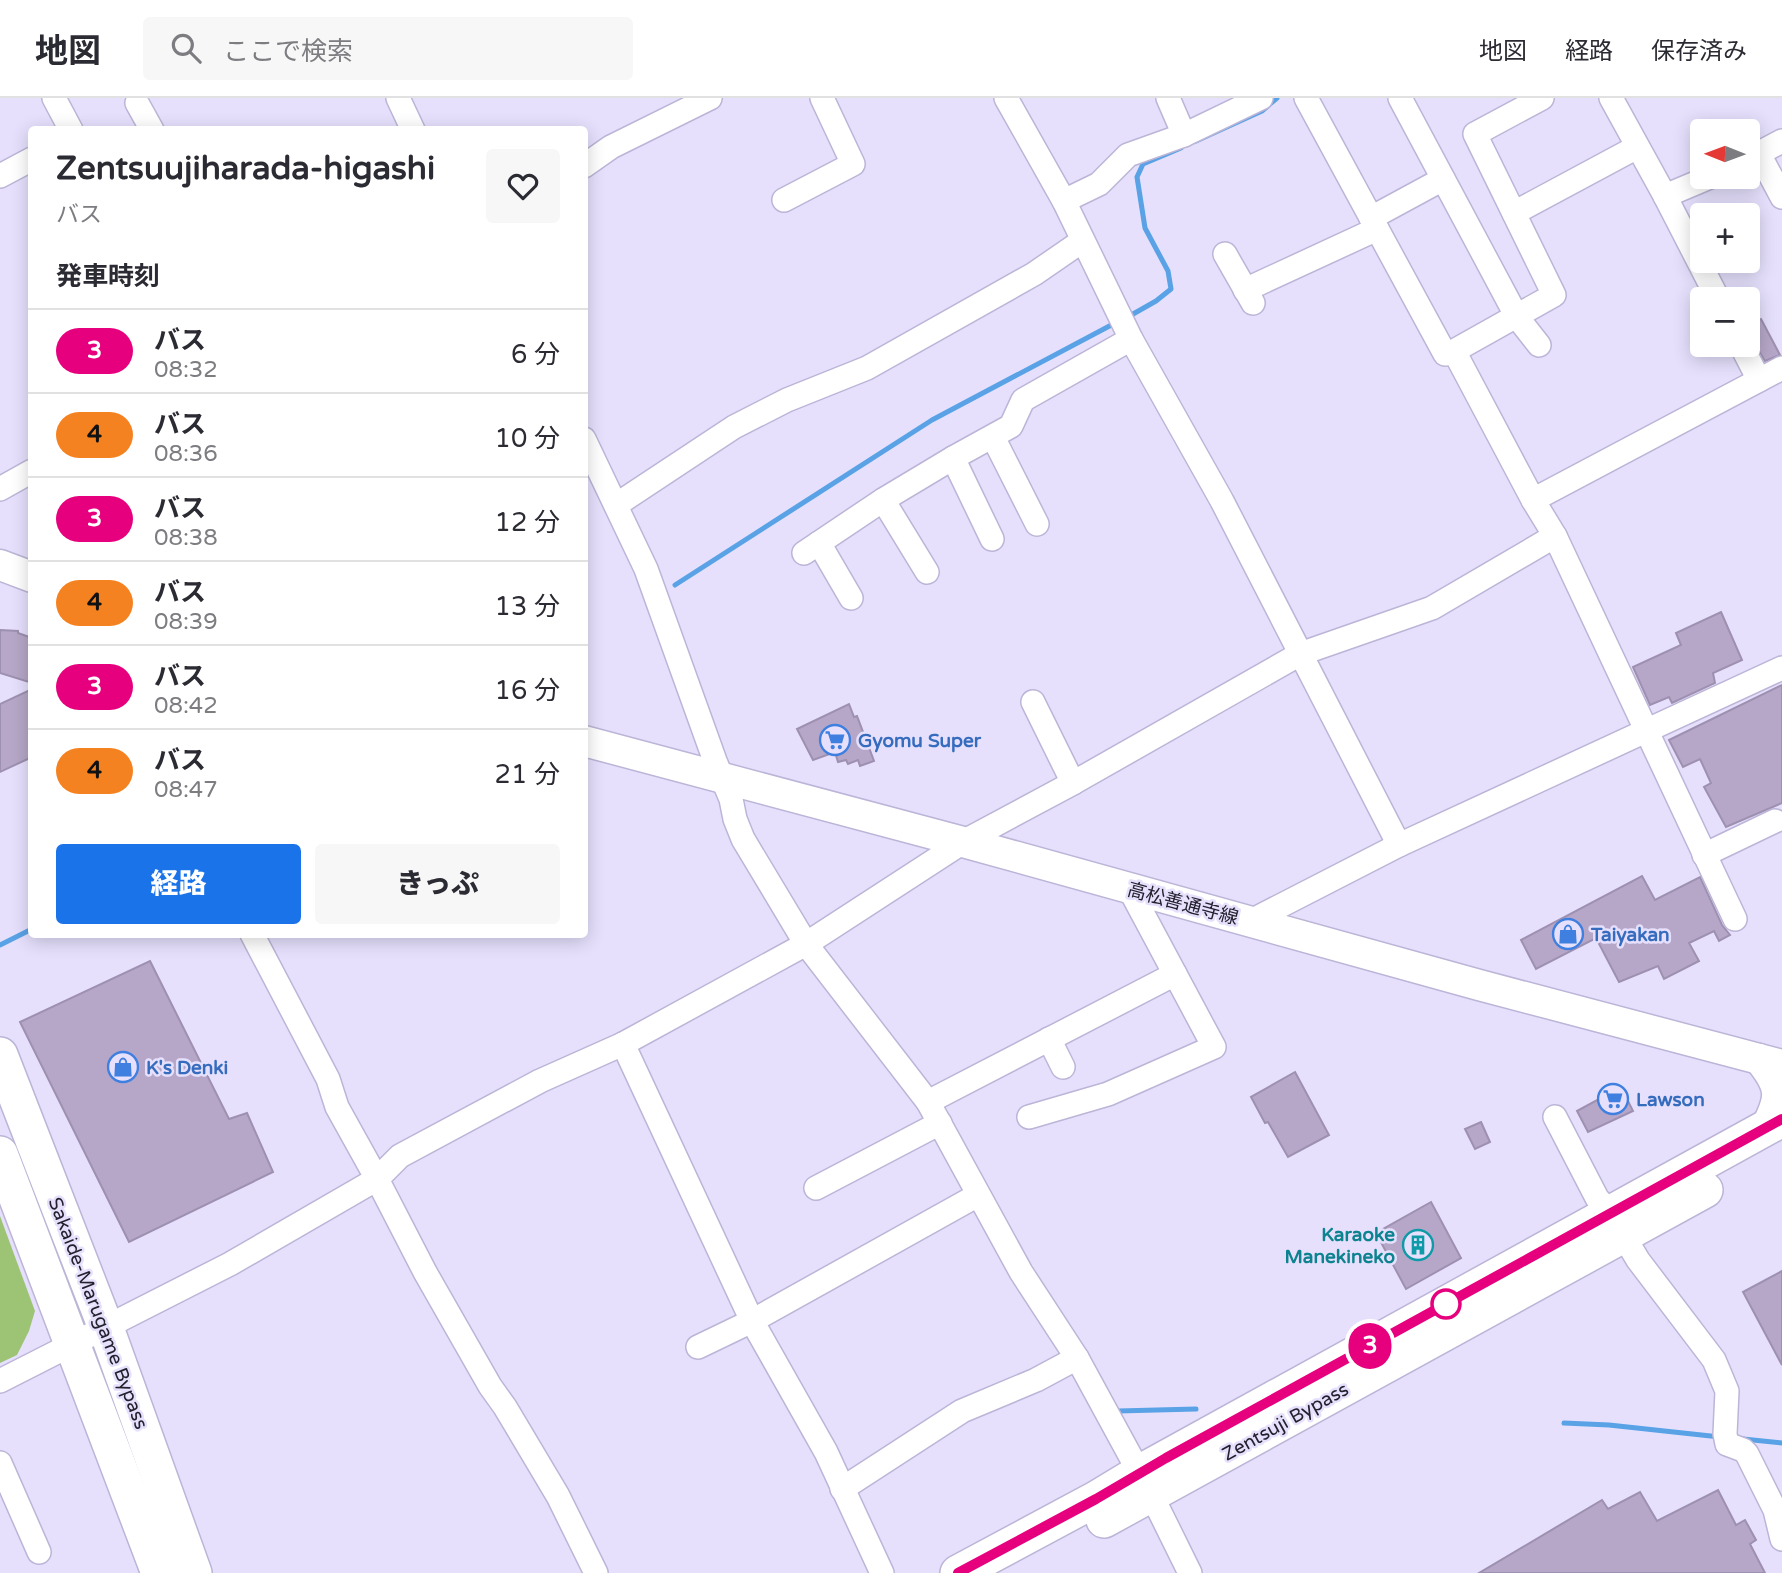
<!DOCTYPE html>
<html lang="ja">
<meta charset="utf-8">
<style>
body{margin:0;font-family:"Varela Round","Noto Sans JP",sans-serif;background:#f7f7f7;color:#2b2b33;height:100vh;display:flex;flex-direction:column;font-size:26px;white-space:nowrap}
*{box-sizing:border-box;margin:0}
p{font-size:23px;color:#7c7c81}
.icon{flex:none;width:38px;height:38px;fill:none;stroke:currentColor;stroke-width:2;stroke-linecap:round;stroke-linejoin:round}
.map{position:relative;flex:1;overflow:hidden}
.details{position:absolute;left:28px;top:28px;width:560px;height:812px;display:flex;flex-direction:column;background:#fff;border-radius:7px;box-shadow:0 4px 18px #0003}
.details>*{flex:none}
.badge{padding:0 14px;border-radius:23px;font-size:24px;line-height:46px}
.needle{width:46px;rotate:271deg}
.fabs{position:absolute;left:1690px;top:21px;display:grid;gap:14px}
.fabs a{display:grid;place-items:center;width:70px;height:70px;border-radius:7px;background:#fff;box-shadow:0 4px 18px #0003;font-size:35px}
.map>.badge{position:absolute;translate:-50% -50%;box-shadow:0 0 0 4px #fff}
h2{padding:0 28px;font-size:26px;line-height:63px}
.round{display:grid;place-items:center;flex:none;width:74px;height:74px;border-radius:7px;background:#f7f7f7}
.headline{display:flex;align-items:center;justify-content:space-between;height:119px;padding:0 28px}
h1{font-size:33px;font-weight:800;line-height:52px}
.cta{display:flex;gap:14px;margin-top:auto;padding:14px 28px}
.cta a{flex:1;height:80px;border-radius:7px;background:#1a73e8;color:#fff;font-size:28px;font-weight:800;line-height:80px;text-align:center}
.cta a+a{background:#f7f7f7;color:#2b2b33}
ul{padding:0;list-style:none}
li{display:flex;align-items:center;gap:21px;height:84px;padding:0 28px;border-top:2px solid #e1e1e2}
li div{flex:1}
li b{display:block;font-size:26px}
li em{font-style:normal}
li .badge{min-width:77px;font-weight:700;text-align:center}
header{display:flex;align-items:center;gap:42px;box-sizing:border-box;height:98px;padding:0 35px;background:#fff;border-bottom:2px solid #e1e1e2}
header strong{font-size:33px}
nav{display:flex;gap:38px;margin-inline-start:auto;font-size:24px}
.search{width:490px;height:63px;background:#f7f7f7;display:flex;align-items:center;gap:18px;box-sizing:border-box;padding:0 24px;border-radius:7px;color:#7c7c81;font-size:26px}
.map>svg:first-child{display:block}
</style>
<header>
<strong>地図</strong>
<div class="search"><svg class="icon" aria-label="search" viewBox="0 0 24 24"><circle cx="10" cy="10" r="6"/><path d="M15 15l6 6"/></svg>ここで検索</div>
<nav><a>地図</a><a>経路</a><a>保存済み</a></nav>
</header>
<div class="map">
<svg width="1782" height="1475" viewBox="0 0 1782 1475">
<rect width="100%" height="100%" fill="#e6e0fd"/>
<polygon fill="#9dc374" points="0,1118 35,1213 29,1233 17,1257 0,1265"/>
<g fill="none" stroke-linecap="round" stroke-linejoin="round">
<g stroke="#59a2e5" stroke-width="5">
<polyline points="1196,43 1262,13 1277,0"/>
<polyline points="1126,220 1156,203 1171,191 1168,173 1145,130 1137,79 1143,66 1181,50"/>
<polyline points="675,487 932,322 1117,224"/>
<polyline points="0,847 32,831"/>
<polyline points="1118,1313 1196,1311"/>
<polyline points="1564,1325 1609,1327 1720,1339"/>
<polyline points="1743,1341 1782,1345"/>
</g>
</g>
<g fill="#b6a7c8" stroke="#9e90b0" stroke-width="2">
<polygon points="1761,221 1780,257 1765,263 1748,235 1748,228"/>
<polygon points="1721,514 1742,562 1713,575 1715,585 1672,605 1669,599 1650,607 1633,569 1681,547 1676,535"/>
<polygon points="0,532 18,533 18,535 32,540 32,585 0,575"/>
<polygon points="1782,587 1782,705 1726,729 1704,689 1711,685 1700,661 1683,669 1669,642"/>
<polygon points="32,591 32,659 0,674 0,606"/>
<polygon points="849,606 854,619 857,618 874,663 860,668 858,662 848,666 846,662 838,664 835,654 813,662 797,631"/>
<polygon points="1642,778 1655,802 1700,779 1722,827 1730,837 1719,843 1714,833 1689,845 1699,863 1664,881 1658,868 1619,884 1596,840 1536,871 1521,842"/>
<polygon points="150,863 229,1021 247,1015 273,1074 129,1144 20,924"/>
<polygon points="1295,974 1329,1037 1288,1059 1268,1024 1265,1025 1251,999"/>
<polygon points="1621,989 1633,1013 1588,1034 1577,1013"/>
<polygon points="1481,1024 1490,1044 1475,1051 1465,1031"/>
<polygon points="1431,1104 1461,1160 1406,1191 1376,1135"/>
<polygon points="1782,1173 1782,1267 1743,1194"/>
<polygon points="1718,1392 1736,1427 1745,1422 1756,1442 1750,1446 1765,1475 1479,1475 1602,1402 1608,1411 1640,1394 1657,1423"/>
</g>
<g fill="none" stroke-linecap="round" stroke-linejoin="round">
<g stroke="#bcb5d7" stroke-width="26">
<g id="minor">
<polyline points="54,0 71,32"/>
<polyline points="398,0 413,32"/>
<polyline points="1006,0 1064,103 1131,241 1222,403 1399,747"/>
<polyline points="1168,0 1184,37"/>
<polyline points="1306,0 1445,256 1454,253 1533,402 1555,438 1735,821"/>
<polyline points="1400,0 1517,219 1539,247"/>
<polyline points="1611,0 1665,98 1718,201"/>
<polyline points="137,5 152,32"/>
<polyline points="1759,56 1782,99"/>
<polyline points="1748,61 1782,43"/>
<polyline points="584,68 611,49 710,0"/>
<polyline points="0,78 32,61"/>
<polyline points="1665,98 1710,79"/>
<polyline points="784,102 853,66 822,0"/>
<polyline points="1064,103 1099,86 1128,57 1184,37 1261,0"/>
<polyline points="1514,115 1637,49"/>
<polyline points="1371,120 1443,81"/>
<polyline points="1225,156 1253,205"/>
<polyline points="1245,192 1377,131"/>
<polyline points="1741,247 1759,282"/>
<polyline points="1454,253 1554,197 1475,36 1542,0"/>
<polyline points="993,339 1037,426"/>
<polyline points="584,341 646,471 715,663 731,701 735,721 743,741 806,846 928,1004 1021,1174 1077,1260 1151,1396 1190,1475"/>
<polyline points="953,360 992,441"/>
<polyline points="0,391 32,373"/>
<polyline points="883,402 927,474"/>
<polyline points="1533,402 1782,270"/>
<polyline points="616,407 734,329 787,302 867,270 1034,176 1082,143"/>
<polyline points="819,445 851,500"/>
<polyline points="804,455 883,402 953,360 1011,328 1023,302 1131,241"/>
<polyline points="1033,604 1073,685"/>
<polyline points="1704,757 1775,723"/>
<polyline points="1251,823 1399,747 1782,570"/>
<polyline points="252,836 328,981 337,1009 377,1081 425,1174 490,1288 505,1309 558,1398 596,1475"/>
<polyline points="1049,941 1063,969"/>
<polyline points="623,946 752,1223 826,1354 882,1475"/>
<polyline points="928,1004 1175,876"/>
<polyline points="1029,1019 1108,996 1214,949 1129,790"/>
<polyline points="1555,1019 1597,1100 1610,1115 1638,1162 1714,1262 1727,1293 1725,1336 1727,1346 1743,1352 1747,1356 1775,1412 1782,1441"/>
<polyline points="816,1090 940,1025"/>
<polyline points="698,1249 752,1223 978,1097"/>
<polyline points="0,1283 230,1166 377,1081 400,1058 540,983 623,946 806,846 963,744 1073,685 1300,556 1432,510 1555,438"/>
<polyline points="0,1365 39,1454"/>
<polyline points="842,1391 962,1313 1036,1282 1077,1260"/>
</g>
</g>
<g stroke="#bcb5d7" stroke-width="33">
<g id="major">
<polyline points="0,467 32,479"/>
<polyline points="584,643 963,744 1479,887 1782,967"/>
<path d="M1759,961c23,28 23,38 6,70"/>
</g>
</g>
<g stroke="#bcb5d7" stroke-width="38">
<g id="highway">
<polyline points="0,957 106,1230 194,1475"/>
<polyline points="0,1056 159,1475"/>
<polyline points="1104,1422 1705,1092"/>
<polyline points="958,1475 1096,1401 1139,1375 1782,1021"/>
</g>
</g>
<use href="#minor" stroke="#fff" stroke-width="23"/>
<use href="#major" stroke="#fff" stroke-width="30"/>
<use href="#highway" stroke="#fff" stroke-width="35"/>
</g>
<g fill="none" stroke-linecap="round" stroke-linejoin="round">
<g stroke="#fff" stroke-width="16">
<polyline id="line" points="958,1475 1096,1401 1166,1360 1782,1021"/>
</g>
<use href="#line" stroke="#e6007e" stroke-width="10"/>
</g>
<defs>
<g id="supermarket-ring" transform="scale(1.575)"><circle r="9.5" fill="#e6e0fd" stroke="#3f7fe0" stroke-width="1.5"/><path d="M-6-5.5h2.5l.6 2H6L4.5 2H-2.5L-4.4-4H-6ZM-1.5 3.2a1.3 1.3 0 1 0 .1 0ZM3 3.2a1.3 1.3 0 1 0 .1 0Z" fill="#3f7fe0"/></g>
<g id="shop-ring" transform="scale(1.575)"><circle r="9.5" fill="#e6e0fd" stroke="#3f7fe0" stroke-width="1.5"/><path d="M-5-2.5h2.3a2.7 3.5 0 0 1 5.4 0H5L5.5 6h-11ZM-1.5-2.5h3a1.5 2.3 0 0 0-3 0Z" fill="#3f7fe0"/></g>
<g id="building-ring" transform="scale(1.575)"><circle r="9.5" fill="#e6e0fd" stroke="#0f9aa8" stroke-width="1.5"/><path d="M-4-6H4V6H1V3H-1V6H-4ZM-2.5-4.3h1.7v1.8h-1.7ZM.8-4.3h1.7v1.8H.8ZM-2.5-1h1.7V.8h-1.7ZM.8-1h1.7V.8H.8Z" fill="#0f9aa8"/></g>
</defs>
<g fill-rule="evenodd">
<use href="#supermarket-ring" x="835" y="642"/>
<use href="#shop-ring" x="1568" y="836"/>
<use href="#shop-ring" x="123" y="969"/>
<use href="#supermarket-ring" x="1613" y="1001"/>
<use href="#building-ring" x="1418" y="1147"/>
</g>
<circle fill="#fff" stroke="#e6007e" stroke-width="3.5" cx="1446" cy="1206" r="14"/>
<g text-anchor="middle" stroke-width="5" stroke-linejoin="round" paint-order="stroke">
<g font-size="19" font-weight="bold" fill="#366cbe" stroke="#e6e0fd" text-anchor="start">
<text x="858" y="649">Gyomu Super</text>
<text x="1591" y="843">Taiyakan</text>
<text x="146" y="976">K's Denki</text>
<text x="1636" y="1008">Lawson</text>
</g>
<g font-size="19" fill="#24212e" stroke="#e6e0fd">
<text transform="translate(1183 805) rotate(15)" y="7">高松善通寺線</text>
<text transform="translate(99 1215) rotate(69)" y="7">Sakaide-Marugame Bypass</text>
<text transform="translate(1285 1323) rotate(-29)" y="7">Zentsuji Bypass</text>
</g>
<g font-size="19" font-weight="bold" fill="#0d838f" stroke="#e6e0fd" text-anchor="end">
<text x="1395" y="1143">Karaoke<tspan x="1395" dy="22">Manekineko</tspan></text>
</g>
</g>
</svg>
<div class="fabs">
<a><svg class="needle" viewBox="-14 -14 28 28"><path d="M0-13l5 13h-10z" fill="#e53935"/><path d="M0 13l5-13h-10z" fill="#7c7c81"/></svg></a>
<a>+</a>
<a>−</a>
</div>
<b class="badge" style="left:1370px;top:1248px;background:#e6007e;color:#fff">3</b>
<section class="details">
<div class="headline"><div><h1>Zentsuujiharada-higashi</h1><p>バス</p></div><a class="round"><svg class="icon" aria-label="heart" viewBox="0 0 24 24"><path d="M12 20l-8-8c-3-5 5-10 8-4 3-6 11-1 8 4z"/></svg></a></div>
<h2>発車時刻</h2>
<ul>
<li><span class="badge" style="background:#e6007e;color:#fff">3</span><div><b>バス</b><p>08:32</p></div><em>6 分</em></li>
<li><span class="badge" style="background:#f58220;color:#111">4</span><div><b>バス</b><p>08:36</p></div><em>10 分</em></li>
<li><span class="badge" style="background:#e6007e;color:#fff">3</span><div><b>バス</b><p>08:38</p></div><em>12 分</em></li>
<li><span class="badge" style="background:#f58220;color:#111">4</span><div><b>バス</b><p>08:39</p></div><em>13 分</em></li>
<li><span class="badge" style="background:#e6007e;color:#fff">3</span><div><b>バス</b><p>08:42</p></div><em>16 分</em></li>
<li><span class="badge" style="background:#f58220;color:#111">4</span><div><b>バス</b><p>08:47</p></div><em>21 分</em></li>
</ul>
<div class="cta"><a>経路</a><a>きっぷ</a></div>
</section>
</div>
